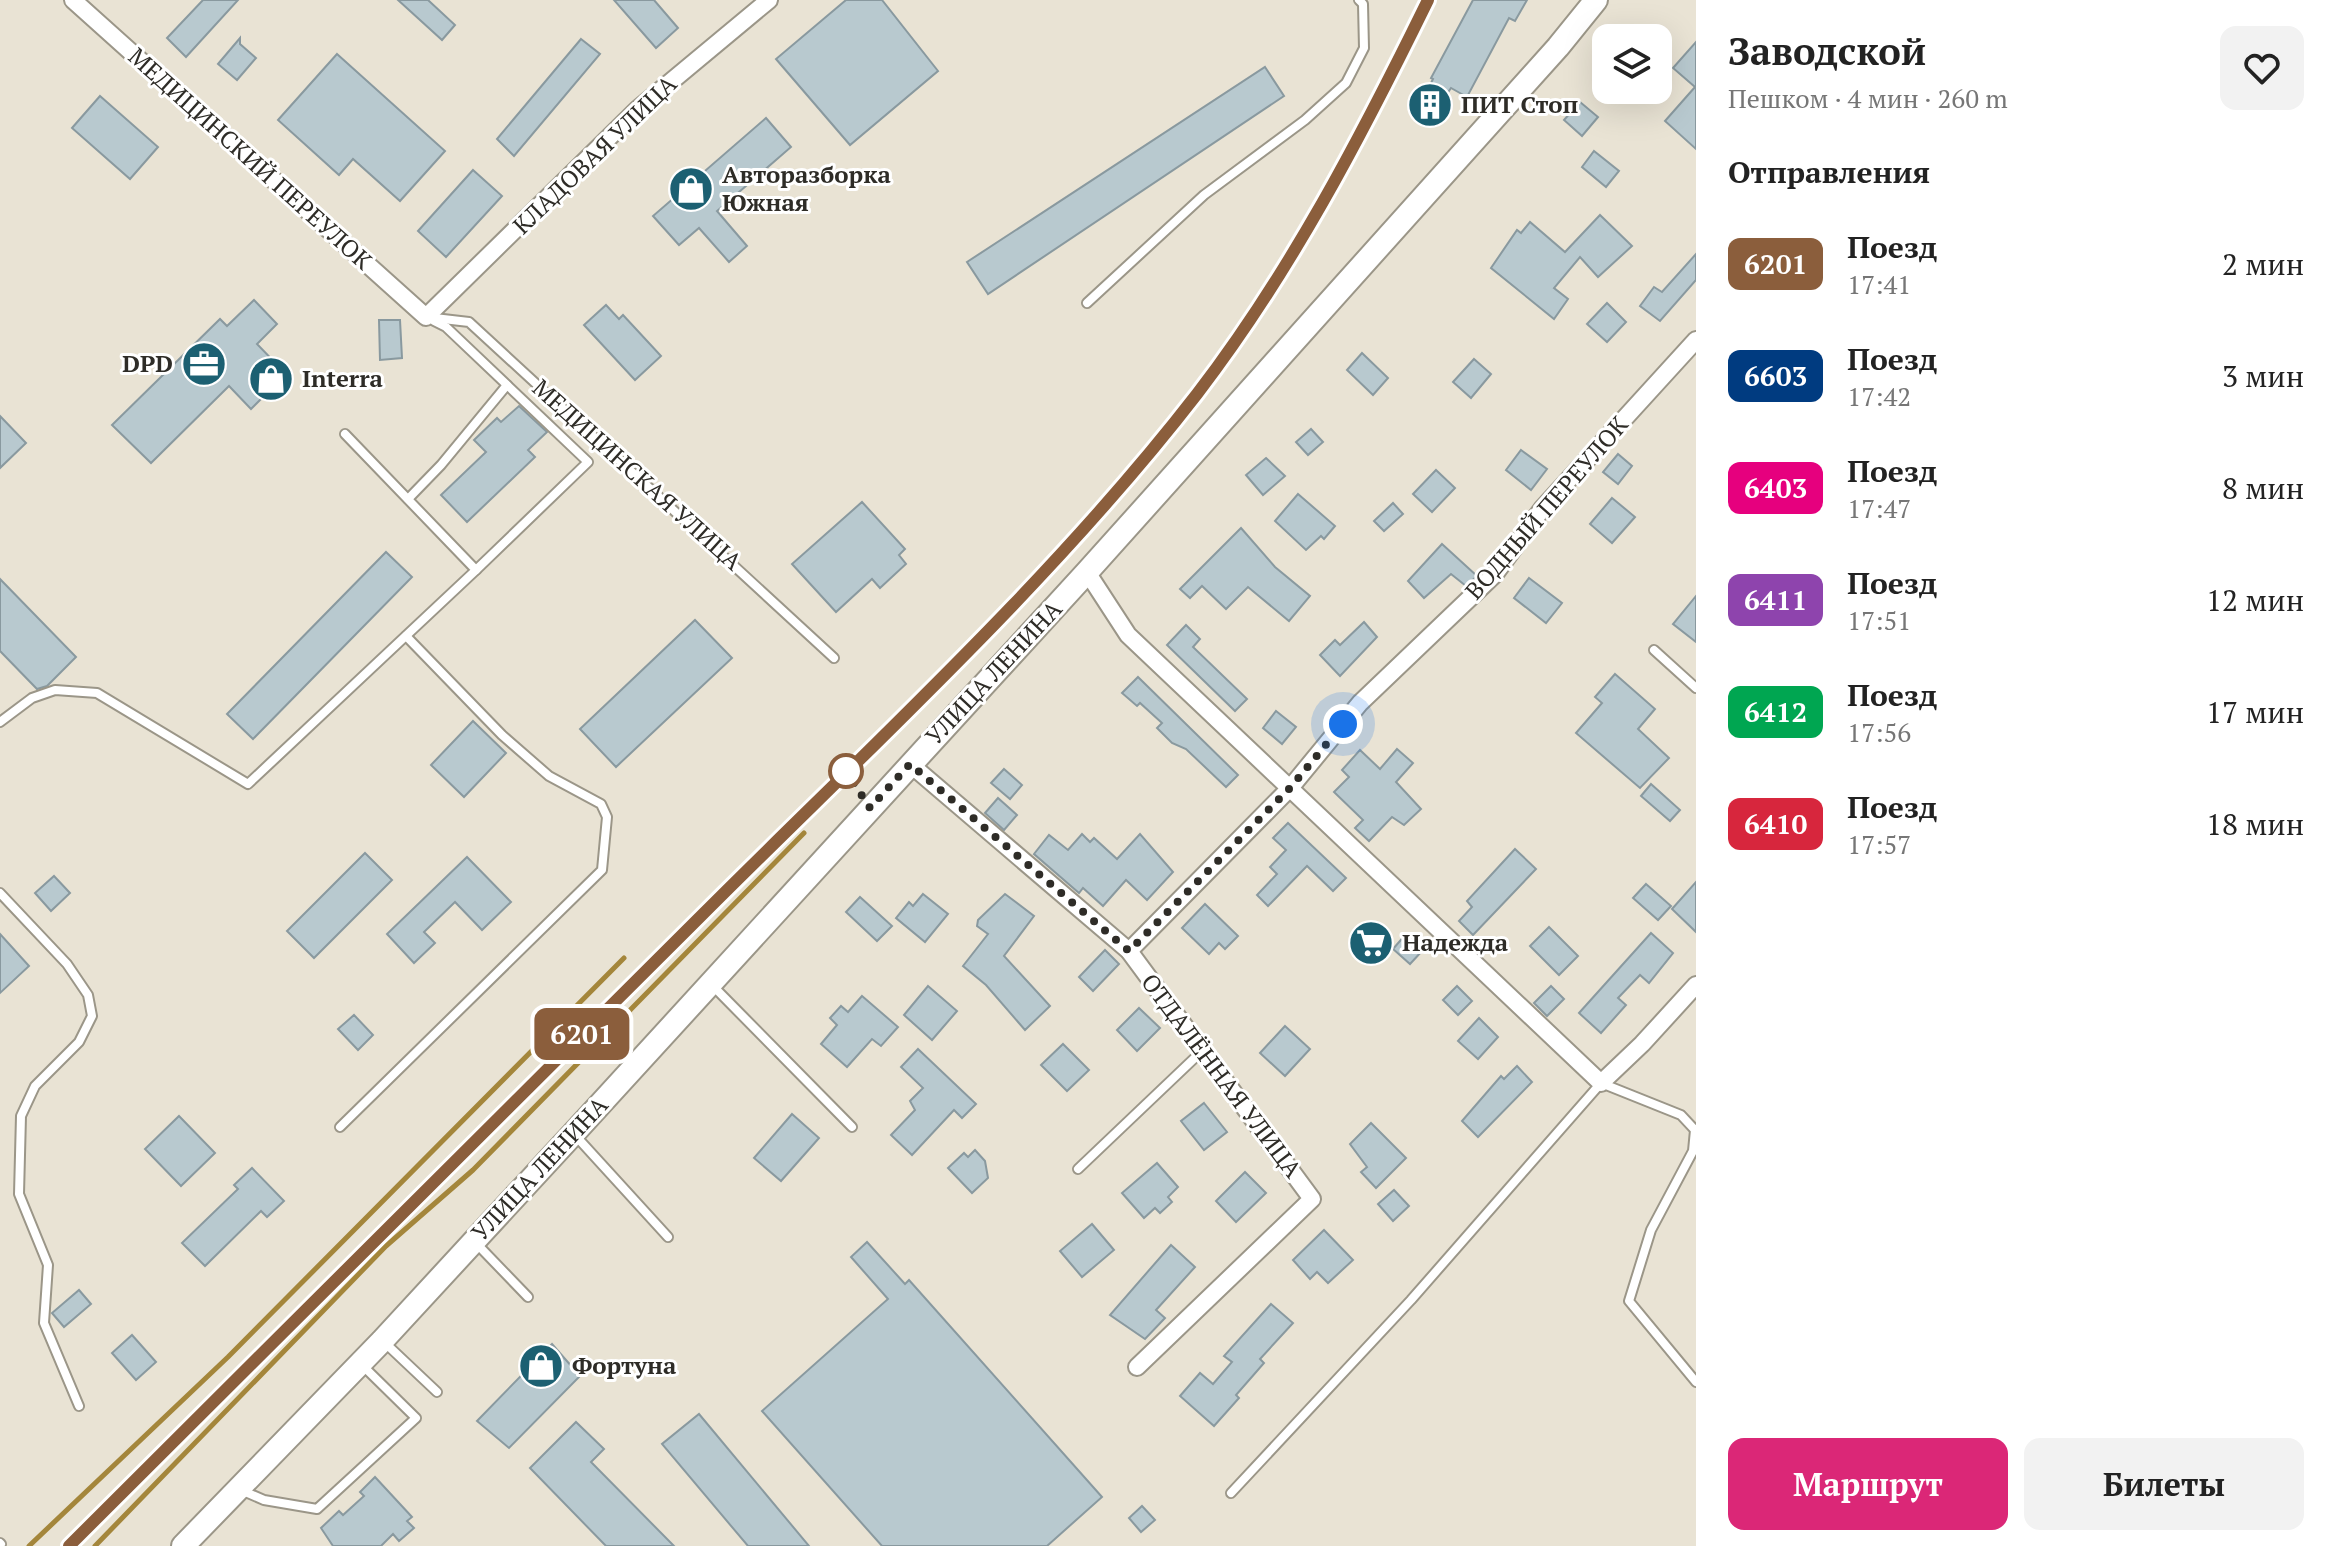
<!DOCTYPE html>
<html lang="ru">
<meta charset="utf-8">
<style>
body{margin:0;font-family:"PT Serif",serif;background:#f2f2f2;color:#222;height:100vh;display:flex;flex-direction:column;font-size:30px;white-space:nowrap}
*{box-sizing:border-box;margin:0}
p{font-size:26px;color:#767676}
.icon{flex:none;width:44px;height:44px;fill:none;stroke:currentColor;stroke-width:2;stroke-linecap:round;stroke-linejoin:round}
.map{position:relative;flex:1;overflow:hidden}
.details{display:flex;flex-direction:column;background:#fff;width:640px}
.details>*{flex:none}
.badge{padding:0 16px;border-radius:12px;font-size:28px;line-height:52px}
.buttons{position:absolute;left:1592px;top:24px;display:grid;gap:16px}
.buttons a{display:grid;place-items:center;width:80px;height:80px;border-radius:16px;background:#fff;box-shadow:0 8px 32px #0002;font-size:40px}
.you{position:absolute;width:40px;height:40px;margin:-20px;border:6px solid #fff;border-radius:50%;background:#1a73e8;box-shadow:0 0 0 12px #1a73e833}
.map>.badge{position:absolute;translate:-50% -50%;box-shadow:0 0 0 4px #fff}
h2{padding:0 32px;font-size:30px;line-height:72px}
.round{display:grid;place-items:center;flex:none;width:84px;height:84px;border-radius:16px;background:#f2f2f2}
.headline{display:flex;align-items:center;justify-content:space-between;height:136px;padding:0 32px}
h1{font-size:38px;font-weight:700;line-height:60px}
.primary-button{display:flex;gap:16px;margin-top:auto;padding:16px 32px}
.primary-button a{flex:1;height:92px;border-radius:16px;background:#db2777;color:#fff;font-size:32px;font-weight:700;line-height:92px;text-align:center}
.primary-button a+a{background:#f2f2f2;color:#222}
ul{padding:0;list-style:none}
li{display:flex;align-items:center;gap:24px;height:112px;padding:0 32px}
li div{flex:1}
li b{display:block;font-size:30px}
li em{font-style:normal}
li .badge{min-width:88px;font-weight:700;text-align:center}
main{display:flex;flex:1;min-height:0}
.map>svg:first-child{display:block}
</style>
<main>
<div class="map">
<svg width="1696" height="1546" viewBox="0 0 1696 1546">
<rect width="100%" height="100%" fill="#e9e3d4"/>
<g fill="none" stroke-linecap="round" stroke-linejoin="round">
<g stroke="#a4863b" stroke-width="5">
<polyline points="29,1546 228,1357 624,958"/>
<polyline points="95,1546 386,1246 473,1170 804,833"/>
</g>
</g>
<g fill="#b8c9cf" stroke="#89999f" stroke-width="2">
<polygon points="203,0 238,0 186,57 167,38"/>
<polygon points="398,0 428,0 455,25 442,40"/>
<polygon points="614,0 654,0 678,28 656,48"/>
<polygon points="846,0 882,0 938,71 850,145 776,59"/>
<polygon points="1473,0 1527,0 1515,21 1509,18 1467,97 1451,88 1426,125 1414,118 1433,79 1431,78"/>
<polygon points="240,38 240,44 256,58 237,80 218,64"/>
<polygon points="581,39 600,54 514,156 497,139"/>
<polygon points="1696,42 1696,149 1665,121 1695,87 1673,68"/>
<polygon points="337,54 445,151 400,201 353,159 339,175 278,120"/>
<polygon points="1265,67 1284,96 988,294 967,262"/>
<polygon points="100,96 158,147 130,179 72,128"/>
<polygon points="1580,102 1598,117 1582,136 1564,120"/>
<polygon points="766,118 791,147 717,211 747,246 729,262 699,228 679,245 653,216"/>
<polygon points="1594,151 1619,171 1606,187 1582,167"/>
<polygon points="473,170 502,196 446,257 418,231"/>
<polygon points="1600,215 1632,246 1598,277 1580,257 1554,288 1568,299 1554,319 1491,268 1517,230 1521,233 1530,222 1565,252"/>
<polygon points="1696,254 1696,280 1660,321 1640,306 1654,287 1662,292"/>
<polygon points="254,300 277,324 257,344 286,374 251,409 229,386 151,463 112,425 220,319 227,326"/>
<polygon points="1607,303 1626,322 1607,342 1587,324"/>
<polygon points="606,305 619,319 623,315 661,356 635,380 584,325"/>
<polygon points="379,320 400,320 402,358 380,360"/>
<polygon points="1362,353 1388,378 1373,395 1347,370"/>
<polygon points="1474,359 1491,374 1471,398 1453,382"/>
<polygon points="519,406 547,432 528,450 535,457 467,522 441,495 486,452 474,440 497,418 501,422"/>
<polygon points="0,416 26,443 0,468"/>
<polygon points="1311,429 1323,442 1308,455 1296,442"/>
<polygon points="1521,450 1547,469 1531,490 1506,470"/>
<polygon points="1618,454 1632,466 1618,484 1603,472"/>
<polygon points="1266,458 1285,476 1263,495 1246,475"/>
<polygon points="1436,470 1455,488 1432,512 1413,494"/>
<polygon points="1298,494 1335,526 1324,539 1321,536 1306,550 1275,521"/>
<polygon points="1612,498 1635,517 1612,543 1590,524"/>
<polygon points="862,502 905,549 899,555 906,564 880,588 872,579 836,612 792,564"/>
<polygon points="1393,503 1403,514 1384,531 1374,521"/>
<polygon points="1241,528 1275,567 1310,596 1289,621 1248,587 1226,609 1202,586 1190,598 1180,589"/>
<polygon points="1442,544 1477,576 1466,586 1451,574 1424,598 1408,581"/>
<polygon points="386,552 412,577 253,739 227,714"/>
<polygon points="1529,578 1562,603 1546,623 1514,598"/>
<polygon points="0,579 76,657 47,686 37,689 0,651"/>
<polygon points="1696,596 1696,642 1673,624"/>
<polygon points="695,620 732,658 616,767 580,729"/>
<polygon points="1364,622 1377,637 1340,676 1320,655 1335,640 1340,645"/>
<polygon points="1186,625 1200,639 1193,647 1247,699 1235,711 1167,645"/>
<polygon points="1615,674 1655,709 1638,729 1669,758 1640,788 1576,733 1602,703 1595,697"/>
<polygon points="1138,677 1238,775 1226,787 1186,749 1172,743 1157,728 1162,723 1140,703 1137,706 1122,693"/>
<polygon points="1276,711 1296,727 1282,744 1263,728"/>
<polygon points="473,721 506,753 464,797 431,765"/>
<polygon points="1397,749 1413,763 1396,782 1421,809 1404,825 1392,817 1369,841 1355,828 1363,820 1334,792 1349,777 1342,770 1360,750 1380,769"/>
<polygon points="1004,769 1022,785 1010,799 991,783"/>
<polygon points="1651,784 1680,810 1670,821 1641,796"/>
<polygon points="998,798 1017,815 1004,830 985,813"/>
<polygon points="1288,823 1346,878 1333,891 1307,866 1268,906 1257,895 1277,874 1270,867 1286,850 1273,838"/>
<polygon points="1082,834 1090,842 1094,838 1117,859 1140,834 1173,872 1147,900 1126,880 1103,906 1083,888 1079,893 1034,854 1049,835 1068,850"/>
<polygon points="1515,849 1536,869 1473,935 1459,921 1472,907 1467,901"/>
<polygon points="365,853 392,880 314,958 287,931"/>
<polygon points="467,857 511,902 482,930 455,902 424,932 435,943 414,963 387,934"/>
<polygon points="54,876 70,893 51,911 35,893"/>
<polygon points="1696,882 1696,932 1672,909"/>
<polygon points="1646,884 1671,906 1658,920 1633,898"/>
<polygon points="923,894 948,914 925,942 896,918 909,902 913,906"/>
<polygon points="1005,894 1034,916 1004,956 1050,1006 1025,1030 986,985 963,966 988,934 977,926 978,920"/>
<polygon points="860,897 892,926 877,941 846,912"/>
<polygon points="1205,904 1238,936 1225,949 1219,943 1209,954 1182,928"/>
<polygon points="1549,927 1578,956 1559,975 1530,946"/>
<polygon points="1651,933 1673,953 1649,983 1640,975 1618,998 1626,1005 1601,1033 1579,1013"/>
<polygon points="0,934 29,966 0,993"/>
<polygon points="1406,934 1423,950 1410,964 1393,949"/>
<polygon points="1105,950 1119,964 1093,991 1079,977"/>
<polygon points="928,986 957,1011 932,1040 904,1015"/>
<polygon points="1457,986 1472,1001 1458,1015 1443,1000"/>
<polygon points="1551,986 1564,999 1547,1016 1534,1003"/>
<polygon points="862,996 898,1027 881,1046 872,1039 847,1067 821,1044 837,1025 830,1018 841,1006 848,1012"/>
<polygon points="1139,1008 1160,1028 1137,1051 1117,1030"/>
<polygon points="354,1015 373,1035 358,1050 338,1029"/>
<polygon points="1479,1018 1498,1037 1478,1059 1458,1041"/>
<polygon points="1285,1026 1310,1049 1285,1076 1260,1053"/>
<polygon points="1063,1044 1089,1070 1067,1091 1041,1065"/>
<polygon points="918,1049 976,1104 962,1118 954,1110 912,1155 891,1135 915,1110 910,1101 923,1088 901,1067"/>
<polygon points="1517,1066 1532,1082 1478,1137 1462,1121 1501,1076 1504,1079"/>
<polygon points="1204,1103 1227,1132 1204,1150 1181,1121"/>
<polygon points="792,1114 819,1138 781,1181 754,1158"/>
<polygon points="179,1116 215,1153 181,1186 145,1149"/>
<polygon points="1371,1123 1406,1158 1376,1188 1361,1172 1367,1167 1350,1144"/>
<polygon points="975,1150 985,1161 988,1178 972,1193 948,1168 964,1153 968,1157"/>
<polygon points="1157,1163 1178,1187 1168,1197 1172,1202 1160,1213 1155,1208 1144,1218 1122,1193"/>
<polygon points="252,1168 284,1201 267,1217 261,1211 205,1266 182,1243 238,1189 234,1185"/>
<polygon points="1245,1172 1266,1193 1236,1222 1216,1201"/>
<polygon points="1394,1190 1409,1206 1393,1221 1378,1204"/>
<polygon points="1092,1224 1114,1250 1082,1277 1060,1251"/>
<polygon points="1324,1230 1353,1260 1328,1283 1317,1272 1310,1279 1293,1260"/>
<polygon points="867,1242 905,1284 909,1280 1102,1497 1047,1546 882,1546 762,1411 888,1299 851,1257"/>
<polygon points="1171,1245 1195,1267 1156,1310 1165,1318 1145,1339 1110,1315"/>
<polygon points="79,1290 91,1304 64,1327 52,1313"/>
<polygon points="1271,1304 1293,1323 1260,1359 1264,1363 1236,1395 1239,1398 1214,1426 1180,1396 1200,1373 1213,1384 1232,1362 1224,1356"/>
<polygon points="132,1335 156,1362 136,1380 112,1353"/>
<polygon points="552,1344 580,1376 509,1448 477,1421"/>
<polygon points="699,1414 809,1546 748,1546 662,1444"/>
<polygon points="576,1422 604,1449 591,1462 674,1546 606,1546 530,1468"/>
<polygon points="375,1477 412,1517 407,1521 414,1528 399,1541 393,1534 381,1546 333,1546 321,1528 339,1511 343,1515 364,1496 360,1492"/>
<polygon points="1142,1506 1155,1520 1141,1532 1129,1518"/>
</g>
<g fill="none" stroke-linecap="round" stroke-linejoin="round">
<g stroke="#9b9688" stroke-width="12">
<g id="lane">
<polyline points="1087,303 1204,195 1305,120 1346,83 1364,48 1363,4 1359,0"/>
<polyline points="426,317 469,322 834,658"/>
<polyline points="434,321 446,327 588,462 476,570"/>
<polyline points="408,499 441,465 507,385"/>
<polyline points="1654,650 1696,688"/>
<polyline points="0,722 32,698 55,690 97,693 248,784 476,570 345,434"/>
<polyline points="0,893 67,964 88,995 92,1016 79,1042 35,1086 21,1116 19,1194 48,1265 44,1323 79,1406"/>
<polyline points="711,984 852,1127"/>
<polyline points="340,1127 602,870 607,817 601,804 549,776 502,735 406,636"/>
<polyline points="574,1134 668,1237"/>
<polyline points="1078,1169 1202,1051"/>
<polyline points="475,1242 528,1297"/>
<polyline points="383,1341 437,1392"/>
<polyline points="241,1490 264,1500 317,1509 416,1418 361,1364"/>
<polyline points="1231,1493 1411,1300 1601,1083 1681,1115 1695,1130 1693,1151 1651,1230 1629,1301 1696,1382"/>
<polyline points="0,1543 1,1544"/>
</g>
</g>
<g stroke="#9b9688" stroke-width="20">
<g id="street">
<polyline points="73,0 426,317 638,109 769,0"/>
<polyline points="1087,572 1128,635 1601,1083 1642,1044 1696,985"/>
<polyline points="910,764 1129,951 1312,1199 1137,1367"/>
<polyline points="1129,951 1291,787 1360,703 1495,574 1542,509 1696,340"/>
</g>
</g>
<g stroke="#9b9688" stroke-width="26">
<polyline id="secondary" points="183,1546 382,1341 573,1134 1087,572 1558,47 1596,0"/>
</g>
<use href="#lane" stroke="#fff" stroke-width="8"/>
<use href="#street" stroke="#fff" stroke-width="16"/>
<use href="#secondary" stroke="#fff" stroke-width="22"/>
<polyline stroke="#45423c" stroke-width="5" stroke-dasharray="10 10" stroke-linecap="butt" points="69,1546 867,750 1065,548 1135,471 1200,389 1289,262 1367,124 1428,0"/>
</g>
<g fill="none" stroke-linecap="round" stroke-linejoin="round">
<g stroke="#fff" stroke-width="18">
<path id="line" d="M69,1546c211,-211 423,-421 634,-632 166,-166 350,-334 494,-520 93,-121 164,-257 231,-394"/>
</g>
<use href="#line" stroke="#8b5e3c" stroke-width="12"/>
<polyline stroke="#2e2c27" stroke-width="8" stroke-dasharray="0 14.4" points="846,771 870,808 910,764 1129,951 1291,787 1343,724"/>
</g>
<defs>
<g id="building-disc" transform="scale(2.3)"><circle r="9.5" fill="#1c6072" stroke="#fff"/><path d="M-4-6H4V6H1V3H-1V6H-4ZM-2.5-4.3h1.7v1.8h-1.7ZM.8-4.3h1.7v1.8H.8ZM-2.5-1h1.7V.8h-1.7ZM.8-1h1.7V.8H.8Z" fill="#fff"/></g>
<g id="shop-disc" transform="scale(2.3)"><circle r="9.5" fill="#1c6072" stroke="#fff"/><path d="M-5-2.5h2.3a2.7 3.5 0 0 1 5.4 0H5L5.5 6h-11ZM-1.5-2.5h3a1.5 2.3 0 0 0-3 0Z" fill="#fff"/></g>
<g id="office-disc" transform="scale(2.3)"><circle r="9.5" fill="#1c6072" stroke="#fff"/><path d="M-6-3h4V-5.5h4V-3h4V5H-6ZM-1-4.5V-3h2v-1.5ZM-6 0V1H6V0Z" fill="#fff"/></g>
<g id="supermarket-disc" transform="scale(2.3)"><circle r="9.5" fill="#1c6072" stroke="#fff"/><path d="M-6-5.5h2.5l.6 2H6L4.5 2H-2.5L-4.4-4H-6ZM-1.5 3.2a1.3 1.3 0 1 0 .1 0ZM3 3.2a1.3 1.3 0 1 0 .1 0Z" fill="#fff"/></g>
</defs>
<g fill-rule="evenodd">
<use href="#building-disc" x="1430" y="105"/>
<use href="#shop-disc" x="691" y="189"/>
<use href="#office-disc" x="204" y="364"/>
<use href="#shop-disc" x="271" y="379"/>
<use href="#supermarket-disc" x="1371" y="943"/>
<use href="#shop-disc" x="541" y="1366"/>
</g>
<circle fill="#fff" stroke="#8b5e3c" stroke-width="4" cx="846" cy="771" r="16"/>
<g text-anchor="middle" stroke-width="6" stroke-linejoin="round" paint-order="stroke">
<g font-size="24" font-weight="bold" fill="#2e2c27" stroke="#fff" text-anchor="start">
<text x="1461" y="113">ПИТ Стоп</text>
<text x="722" y="183">Авторазборка<tspan x="722" dy="28">Южная</tspan></text>
<text x="173" y="372" text-anchor="end">DPD</text>
<text x="302" y="387">Interra</text>
<text x="1402" y="951">Надежда</text>
<text x="572" y="1374">Фортуна</text>
</g>
<g font-size="24" fill="#2e2c27" stroke="#fff">
<text transform="translate(595 155) rotate(-44)" y="8">КЛАДОВАЯ УЛИЦА</text>
<text transform="translate(250 159) rotate(42)" y="8">МЕДИЦИНСКИЙ ПЕРЕУЛОК</text>
<text transform="translate(637 475) rotate(42)" y="8">МЕДИЦИНСКАЯ УЛИЦА</text>
<text transform="translate(1547 508) rotate(-49)" y="8">ВОДНЫЙ ПЕРЕУЛОК</text>
<text transform="translate(994 673) rotate(-47)" y="8">УЛИЦА ЛЕНИНА</text>
<text transform="translate(1221 1076) rotate(53)" y="8">ОТДАЛЁННАЯ УЛИЦА</text>
<text transform="translate(540 1169) rotate(-47)" y="8">УЛИЦА ЛЕНИНА</text>
</g>
</g>
</svg>
<div class="buttons">
<a><svg class="icon" aria-label="layers" viewBox="0 0 24 24"><path d="M12 4l9 5-9 5-9-5zM3 14l9 5 9-5"/></svg></a>
</div>
<div class="you" style="left:1343px;top:724px"></div>
<b class="badge" style="left:582px;top:1034px;background:#8b5e3c;color:#fff">6201</b>
</div>
<section class="details">
<div class="headline"><div><h1>Заводской</h1><p>Пешком · 4 мин · 260 m</p></div><a class="round"><svg class="icon" aria-label="heart" viewBox="0 0 24 24"><path d="M12 20l-8-8c-3-5 5-10 8-4 3-6 11-1 8 4z"/></svg></a></div>
<h2>Отправления</h2>
<ul>
<li><span class="badge" style="background:#8b5e3c;color:#fff">6201</span><div><b>Поезд</b><p>17:41</p></div><em>2 мин</em></li>
<li><span class="badge" style="background:#003b80;color:#fff">6603</span><div><b>Поезд</b><p>17:42</p></div><em>3 мин</em></li>
<li><span class="badge" style="background:#e6007e;color:#fff">6403</span><div><b>Поезд</b><p>17:47</p></div><em>8 мин</em></li>
<li><span class="badge" style="background:#8e44ad;color:#fff">6411</span><div><b>Поезд</b><p>17:51</p></div><em>12 мин</em></li>
<li><span class="badge" style="background:#00a651;color:#fff">6412</span><div><b>Поезд</b><p>17:56</p></div><em>17 мин</em></li>
<li><span class="badge" style="background:#d7263d;color:#fff">6410</span><div><b>Поезд</b><p>17:57</p></div><em>18 мин</em></li>
</ul>
<div class="primary-button"><a>Маршрут</a><a>Билеты</a></div>
</section>
</main>
